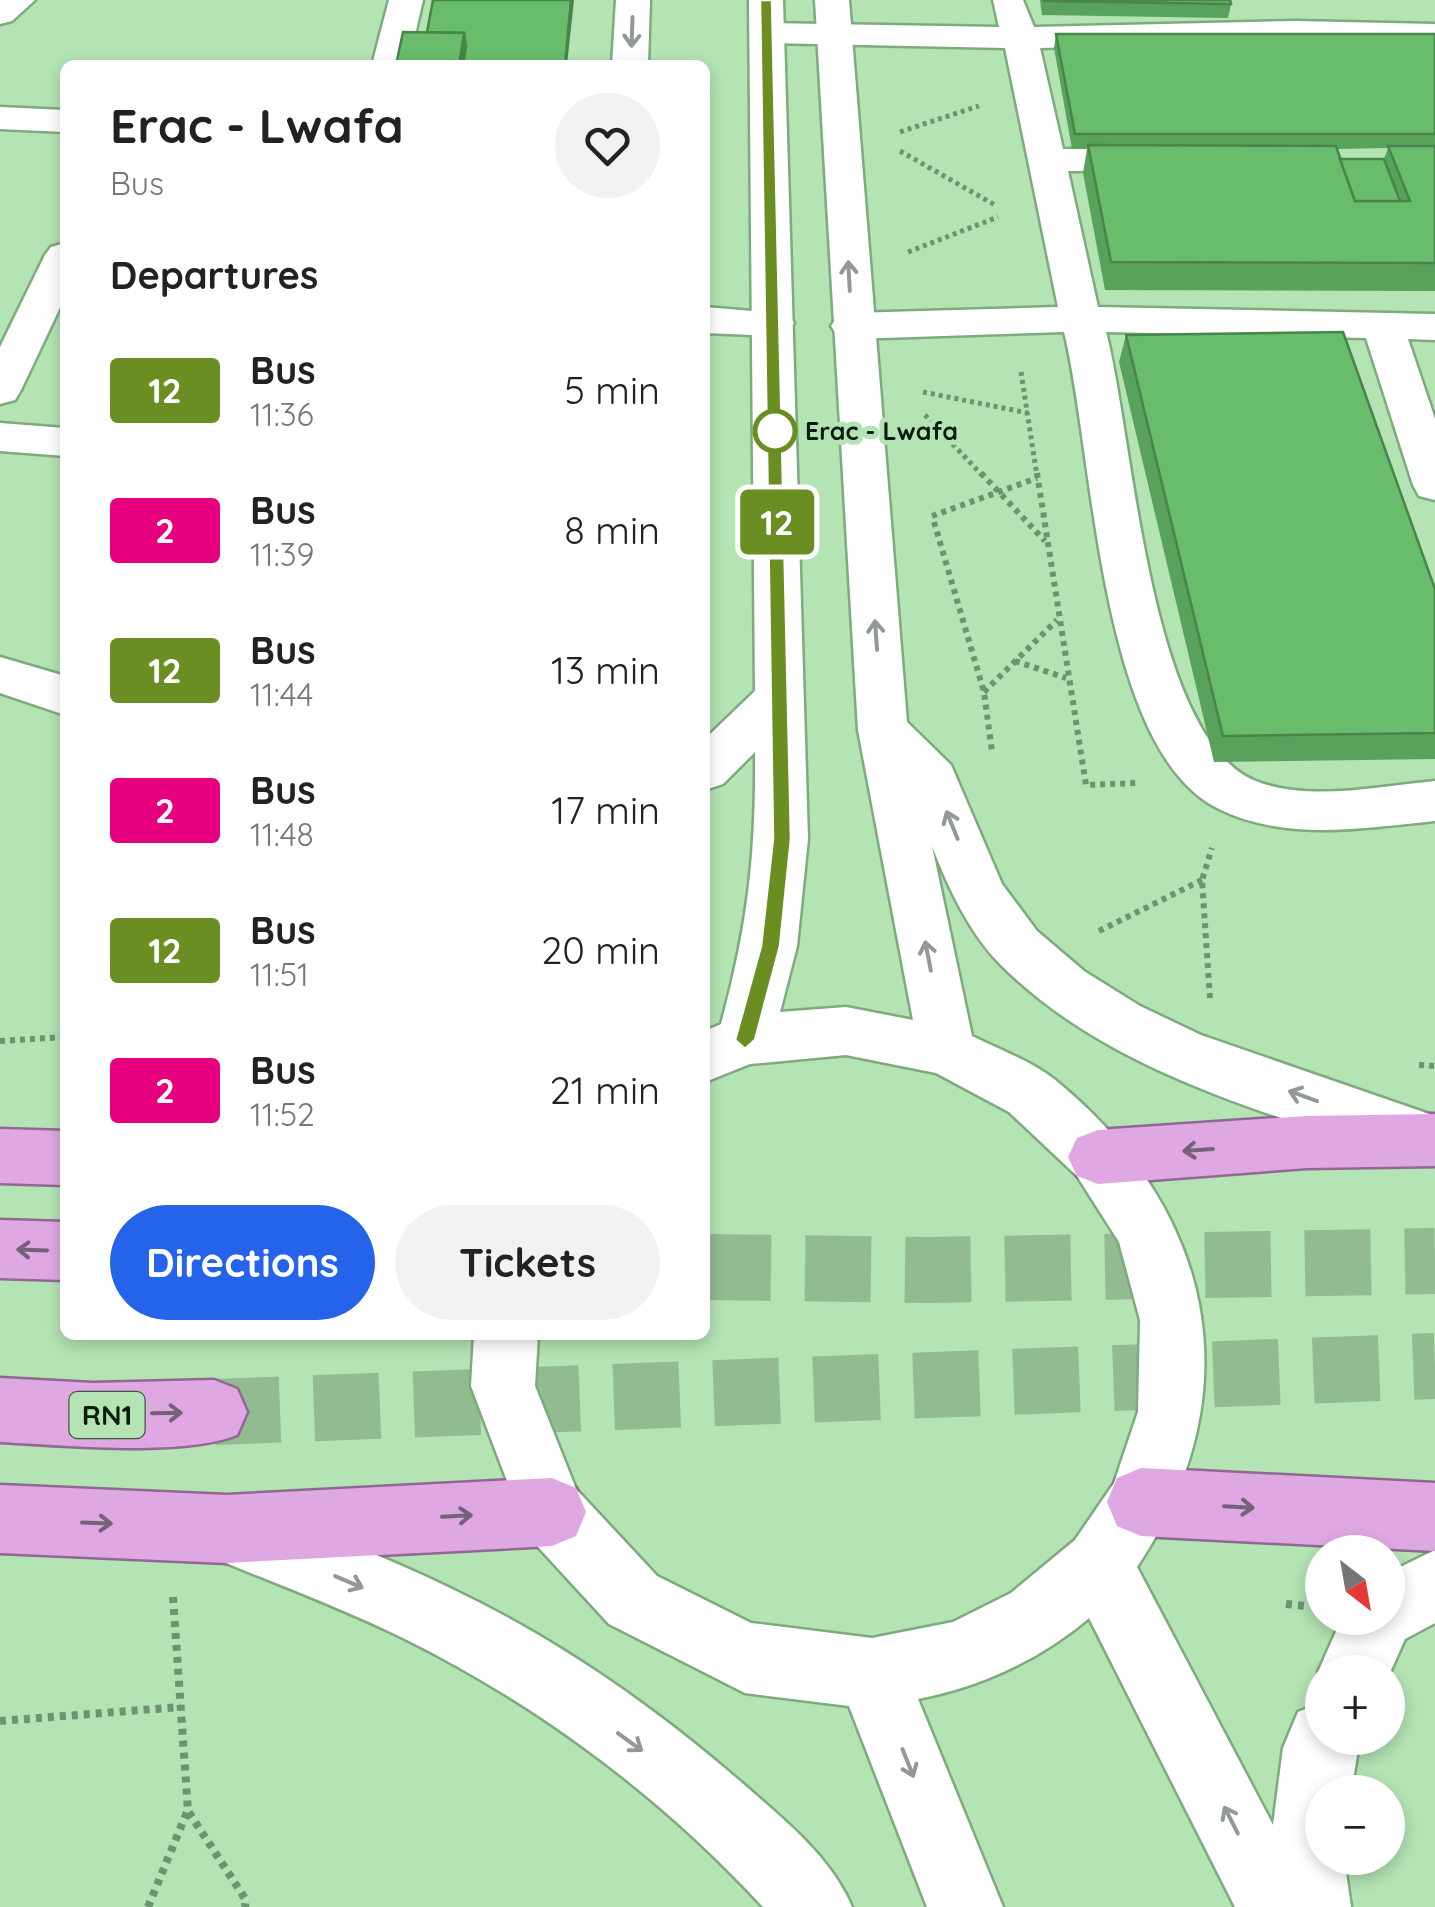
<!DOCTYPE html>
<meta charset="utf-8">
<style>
body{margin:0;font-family:Quicksand,sans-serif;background:#f2f2f2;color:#222;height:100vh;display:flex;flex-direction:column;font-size:38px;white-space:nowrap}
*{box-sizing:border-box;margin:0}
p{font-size:32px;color:#767676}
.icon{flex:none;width:55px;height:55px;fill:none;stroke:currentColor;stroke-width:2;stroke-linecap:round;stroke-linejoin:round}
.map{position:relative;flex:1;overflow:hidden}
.sheet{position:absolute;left:60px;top:60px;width:650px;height:1280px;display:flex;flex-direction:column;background:#fff;border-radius:15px;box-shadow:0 5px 15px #0003}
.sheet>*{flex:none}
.badge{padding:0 20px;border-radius:8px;font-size:35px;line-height:65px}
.needle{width:65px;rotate:149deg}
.controls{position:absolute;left:1305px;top:1535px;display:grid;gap:20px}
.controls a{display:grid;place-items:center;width:100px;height:100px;border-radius:50%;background:#fff;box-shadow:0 5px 15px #0003;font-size:50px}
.map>.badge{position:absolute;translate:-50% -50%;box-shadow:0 0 0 5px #fff}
h2{padding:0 50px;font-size:38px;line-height:90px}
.round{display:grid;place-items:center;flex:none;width:105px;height:105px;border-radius:52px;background:#f2f2f2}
.headline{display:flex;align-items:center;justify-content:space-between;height:170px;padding:0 50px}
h1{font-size:48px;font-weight:800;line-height:75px}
.button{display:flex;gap:20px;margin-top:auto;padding:20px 50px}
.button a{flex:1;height:115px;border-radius:60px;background:#2563eb;color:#fff;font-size:40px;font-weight:800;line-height:115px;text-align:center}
.button a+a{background:#f2f2f2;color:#222}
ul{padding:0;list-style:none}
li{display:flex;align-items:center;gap:30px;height:140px;padding:0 50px}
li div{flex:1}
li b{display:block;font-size:38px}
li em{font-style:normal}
li .badge{min-width:110px;font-weight:700;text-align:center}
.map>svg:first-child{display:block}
</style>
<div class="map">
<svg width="1435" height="1907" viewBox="0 0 1435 1907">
<rect width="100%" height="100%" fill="#b4e3b4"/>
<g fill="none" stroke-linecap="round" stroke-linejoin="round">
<g stroke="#92bb92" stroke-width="66" stroke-dasharray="66 34" stroke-linecap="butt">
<polyline points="705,1267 929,1270 1435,1261"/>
<polyline points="214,1412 1435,1366"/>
</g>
<g stroke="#7dab7e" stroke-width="5">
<g id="minor">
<polygon points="0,0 35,0 12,21 0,24"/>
<polygon points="389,0 423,0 408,65 372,65"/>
<polygon points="616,0 650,0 648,65 612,65"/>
<path d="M993,0h30l11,27 261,-6 140,3v20l-140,-3 -255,7 23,101h99l13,3 6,8 -6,8 -13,3h-94l30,136 337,7v26l-27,-1 27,80v81l-16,-4 -6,-11 -47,-147 -260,-6c28,104 42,415 155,451 54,18 119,3 174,-2v40c-72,7 -148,21 -216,-12 -121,-58 -125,-358 -155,-477l-212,7 -15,-4 -6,-9 6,-9 15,-4 206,-6 -53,-259 -238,-5 -12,-3 -5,-7 5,-7 12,-3 232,4z"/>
<polygon points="0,107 65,110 65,132 0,129"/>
<polygon points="65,243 65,297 21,390 15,400 0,404 0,347 45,255 51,247"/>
<polygon points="705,307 788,314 794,323 788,332 773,336 705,333"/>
<polygon points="0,423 65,428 65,456 0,451"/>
<polygon points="0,657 65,676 65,715 0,693"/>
</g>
</g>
<g stroke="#7dab7e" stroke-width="5">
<g id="secondary">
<path d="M749,0h34l25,839 -11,107 -17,66 66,-5 67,13 -55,-290 -43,-730h34l58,722 44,43 51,119 35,47 47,40 56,35 61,29 234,81v48l-7,2c-145,-49 -315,-89 -427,-201 -32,-32 -53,-78 -69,-119l40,190c26,13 59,25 82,43 160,130 200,313 83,488l136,258 10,-77 15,-36 24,-10v36h38l-9,54h-29v66h22l7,49h-116l-146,-289c-48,41 -108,69 -171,81l85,208h-76l-78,-201 -104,-13 -136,-69 -81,-88 -57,-150 3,-51h64l-3,51 41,103 81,87 94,47 121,15 81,-16 58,-29 64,-53 39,-57 24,-71 2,-92 -21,-78 -42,-66 -68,-64 -73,-39 -90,-18 -96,9 -45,18v-51l16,-7c27,-98 35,-171 34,-272l-32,32 -18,6v-51l50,-48z"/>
<path d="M230,1497c75,30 151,57 224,93 107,51 205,120 295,199 38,33 83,70 103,118h-89c-101,-110 -226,-203 -360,-269 -64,-31 -131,-56 -197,-83l-10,-24 10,-24z"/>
<polygon points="1435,1550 1435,1623 1405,1639 1388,1677 1388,1672 1322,1672 1322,1684 1318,1672 1342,1618 1388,1618 1388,1573"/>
</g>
</g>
<g stroke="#906993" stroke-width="5">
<g id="trunk">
<polygon points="1435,1114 1435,1166 1307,1168 1098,1184 1077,1176 1068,1157 1077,1138 1098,1130 1307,1116"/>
<polygon points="0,1129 65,1131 65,1185 0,1183"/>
<polygon points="0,1220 65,1222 65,1280 0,1278"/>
<path d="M0,1378l93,5 121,-3 23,9 10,23 -10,23c-56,22 -174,10 -237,7z"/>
<polygon points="1141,1468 1435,1483 1435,1551 1141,1536 1117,1526 1107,1502 1117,1478"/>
<polygon points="552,1478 576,1488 586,1512 576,1536 552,1546 227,1563 0,1553 0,1485 227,1495"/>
</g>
</g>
<g stroke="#6f9370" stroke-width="5" stroke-dasharray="4 4" stroke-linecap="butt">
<polyline points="900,132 979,106"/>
<polyline points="900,151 995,205"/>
<polyline points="908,252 998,217"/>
<polyline points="1021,372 1037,476"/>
<polyline points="923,392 1028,413"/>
<polyline points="925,415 983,476"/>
</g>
<g stroke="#6f9370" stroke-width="6" stroke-dasharray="5 5" stroke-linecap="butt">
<polyline points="981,473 1045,541"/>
<polyline points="1037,473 1086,785 1136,783"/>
<polyline points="932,516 1037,478"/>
<polyline points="934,522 984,692 992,752"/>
<polyline points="1015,661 1066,678"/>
<polyline points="984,692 1057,620"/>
<polyline points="1099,931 1202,880"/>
<polyline points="1210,998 1202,880 1212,848"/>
<polyline points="0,1041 65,1037"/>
<polyline points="1419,1065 1435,1066"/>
</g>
<g stroke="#6f9370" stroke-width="8" stroke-dasharray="6 6" stroke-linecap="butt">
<polyline points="173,1597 188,1811 246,1900 245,1907"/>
<polyline points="1286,1604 1306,1606"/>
<polyline points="0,1721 180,1707"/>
<polyline points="148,1907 187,1812"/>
</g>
<use href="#minor" fill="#fff" fill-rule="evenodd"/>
<use href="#secondary" fill="#fff" fill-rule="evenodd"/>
<use href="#trunk" fill="#e0a8e3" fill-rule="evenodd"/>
</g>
<g fill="#59a25c" fill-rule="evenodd">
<polygon points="1040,0 1230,0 1231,4 1228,18 1042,15"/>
<path d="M1056,34h379v257l-330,-1 -22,-117 4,-24h-15l-18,-101zM1388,148l-4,11h-44l-3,-10z"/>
<polygon points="1126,335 1435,589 1435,759 1214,762 1119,362"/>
</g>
<g fill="#49844b">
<polygon points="571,0 574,0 567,65 565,65"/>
<polygon points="464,33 467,65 459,65"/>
</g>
<g fill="#68bc6b" stroke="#49844b" stroke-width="2.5">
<polygon points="433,0 571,0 565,65 463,65 466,46 464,33 427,32"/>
<polygon points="1044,0 1230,0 1231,4 1044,1"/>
<polygon points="403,32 464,33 459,65 396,65"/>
<polygon points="1056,34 1435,34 1435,134 1075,134"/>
<polygon points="1088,145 1336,146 1355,201 1410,201 1388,146 1435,146 1435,263 1111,262"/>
<polygon points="1340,159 1384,159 1400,201 1355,201"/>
<polygon points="1343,332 1435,589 1435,733 1223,736 1126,335"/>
</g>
<defs><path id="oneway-shaft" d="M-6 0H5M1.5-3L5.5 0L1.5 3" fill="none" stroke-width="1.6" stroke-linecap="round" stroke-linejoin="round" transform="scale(2.5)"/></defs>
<g stroke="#919992">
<use href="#oneway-shaft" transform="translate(632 32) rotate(92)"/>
<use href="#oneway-shaft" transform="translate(849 276) rotate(-93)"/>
<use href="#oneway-shaft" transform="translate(876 635) rotate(-94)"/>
<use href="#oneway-shaft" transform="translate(952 825) rotate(-112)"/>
<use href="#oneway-shaft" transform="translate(928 956) rotate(-101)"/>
<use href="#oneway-shaft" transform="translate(1303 1096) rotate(-160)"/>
<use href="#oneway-shaft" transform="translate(349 1582) rotate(23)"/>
<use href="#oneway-shaft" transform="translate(630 1742) rotate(36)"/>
<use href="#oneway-shaft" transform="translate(908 1763) rotate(68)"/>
<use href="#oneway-shaft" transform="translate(1231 1820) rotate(-117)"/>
</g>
<g stroke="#766278">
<use href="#oneway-shaft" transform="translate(1198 1150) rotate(176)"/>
<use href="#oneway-shaft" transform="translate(32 1250) rotate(-178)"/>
<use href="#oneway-shaft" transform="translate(167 1413) rotate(-1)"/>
<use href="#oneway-shaft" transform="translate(1239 1507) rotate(3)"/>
<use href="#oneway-shaft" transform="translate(457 1516) rotate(-3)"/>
<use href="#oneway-shaft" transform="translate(97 1523) rotate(2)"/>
</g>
<polygon fill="#6b8e23" stroke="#fff" stroke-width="2.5" points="760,0 772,0 791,839 780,946 755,1040 745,1049 735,1040 761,946 773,839"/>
<circle fill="#fff" stroke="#6b8e23" stroke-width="5" cx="775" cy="431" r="20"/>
<g text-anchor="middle" stroke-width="10" stroke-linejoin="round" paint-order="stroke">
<g font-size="25" font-weight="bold" fill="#0b1d0c" stroke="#b4e3b4" text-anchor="start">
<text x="805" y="440">Erac - Lwafa</text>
</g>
<rect fill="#b4e3b4" stroke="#3e583e" stroke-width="2.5" x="69.5" y="1392" width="75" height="46" rx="8"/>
<g font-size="28" font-weight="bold" fill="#0b1d0c">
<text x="107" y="1425">RN1</text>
</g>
</g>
</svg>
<div class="controls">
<a><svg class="needle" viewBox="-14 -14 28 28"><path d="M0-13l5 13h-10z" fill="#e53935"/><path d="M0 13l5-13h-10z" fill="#767676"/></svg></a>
<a>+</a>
<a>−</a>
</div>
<b class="badge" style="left:777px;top:522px;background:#6b8e23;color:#fff">12</b>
<section class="sheet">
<div class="headline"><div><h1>Erac - Lwafa</h1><p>Bus</p></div><a class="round"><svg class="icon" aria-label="heart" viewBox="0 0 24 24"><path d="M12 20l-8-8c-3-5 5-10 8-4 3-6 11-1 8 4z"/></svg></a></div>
<h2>Departures</h2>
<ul>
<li><span class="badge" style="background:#6b8e23;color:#fff">12</span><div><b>Bus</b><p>11:36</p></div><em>5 min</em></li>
<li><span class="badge" style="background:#e6007e;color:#fff">2</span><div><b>Bus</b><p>11:39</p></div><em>8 min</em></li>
<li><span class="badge" style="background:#6b8e23;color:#fff">12</span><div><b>Bus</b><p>11:44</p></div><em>13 min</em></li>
<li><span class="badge" style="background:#e6007e;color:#fff">2</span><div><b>Bus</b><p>11:48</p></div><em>17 min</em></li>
<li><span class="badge" style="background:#6b8e23;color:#fff">12</span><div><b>Bus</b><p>11:51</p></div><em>20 min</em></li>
<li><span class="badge" style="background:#e6007e;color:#fff">2</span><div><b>Bus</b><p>11:52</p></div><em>21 min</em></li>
</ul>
<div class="button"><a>Directions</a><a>Tickets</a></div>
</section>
</div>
